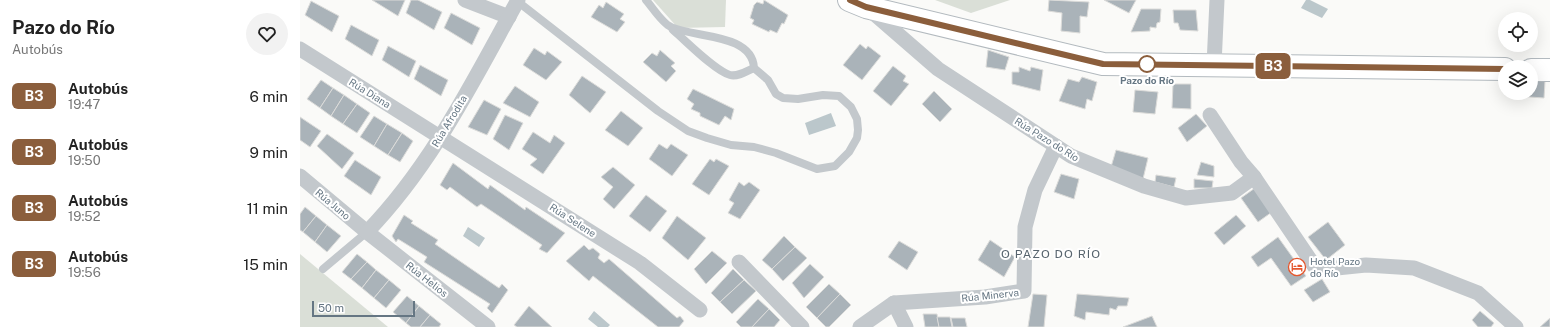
<!DOCTYPE html>
<html lang="es">
<meta charset="utf-8">
<style>
body{margin:0;font-family:"Public Sans",sans-serif;background:#f2f2f2;color:#222;height:100vh;display:flex;flex-direction:column;font-size:15px;white-space:nowrap}
*{box-sizing:border-box;margin:0}
p{font-size:13px;color:#767676}
.icon{flex:none;width:22px;height:22px;fill:none;stroke:currentColor;stroke-width:2;stroke-linecap:round;stroke-linejoin:round}
.map{position:relative;flex:1;overflow:hidden}
.sheet{display:flex;flex-direction:column;background:#fff;width:300px}
.sheet>*{flex:none}
.badge{padding:0 8px;border-radius:6px;font-size:14px;line-height:26px}
.controls{position:absolute;left:1198px;top:12px;display:grid;gap:8px}
.controls a{display:grid;place-items:center;width:40px;height:40px;border-radius:50%;background:#fff;box-shadow:0 4px 16px #0002;font-size:20px}
.scale{position:absolute;left:12px;bottom:10px;width:103px;box-sizing:border-box;padding-left:4px;border:2px solid #657683;border-top:0;font-size:11px;line-height:14px;white-space:nowrap;color:#657683;-webkit-text-stroke:3px #fff;paint-order:stroke}
.map>.badge{position:absolute;translate:-50% -50%;box-shadow:0 0 0 2px #fff}
.round{display:grid;place-items:center;flex:none;width:42px;height:42px;border-radius:21px;background:#f2f2f2}
.headline{display:flex;align-items:center;justify-content:space-between;height:68px;padding:0 12px}
h1{font-size:19px;font-weight:700;line-height:30px}
ul{padding:0;list-style:none}
li{display:flex;align-items:center;gap:12px;height:56px;padding:0 12px}
li div{flex:1}
li b{display:block;font-size:15px}
li em{font-style:normal}
li .badge{min-width:44px;font-weight:700;text-align:center}
main{display:flex;flex:1;min-height:0}
.map>svg:first-child{display:block}
</style>
<main>
<section class="sheet">
<div class="headline"><div><h1>Pazo do Río</h1><p>Autobús</p></div><a class="round"><svg class="icon" aria-label="heart" viewBox="0 0 24 24"><path d="M12 20l-8-8c-3-5 5-10 8-4 3-6 11-1 8 4z"/></svg></a></div>
<ul>
<li><span class="badge" style="background:#8b5e3c;color:#fff">B3</span><div><b>Autobús</b><p>19:47</p></div><em>6 min</em></li>
<li><span class="badge" style="background:#8b5e3c;color:#fff">B3</span><div><b>Autobús</b><p>19:50</p></div><em>9 min</em></li>
<li><span class="badge" style="background:#8b5e3c;color:#fff">B3</span><div><b>Autobús</b><p>19:52</p></div><em>11 min</em></li>
<li><span class="badge" style="background:#8b5e3c;color:#fff">B3</span><div><b>Autobús</b><p>19:56</p></div><em>15 min</em></li>
</ul>
</section>
<div class="map">
<svg width="1250" height="327" viewBox="0 0 1250 327">
<rect width="100%" height="100%" fill="#fafaf8"/>
<g fill="#dadfd7">
<polygon points="353,0 426,0 425,27 378,28"/>
<polygon points="635,0 710,0 671,13"/>
<polygon points="0,254 88,327 0,327"/>
</g>
<g fill="#bbc7cb">
<polygon points="1006,0 1010,0 1028,9 1022,18 1001,8"/>
<polygon points="531,113 536,126 509,135 505,123"/>
<polygon points="168,227 185,238 179,247 163,236"/>
<polygon points="294,311 310,325 308,327 298,327 288,319"/>
</g>
<g fill="#aab3b9" stroke="#dcdcda">
<polygon points="72,0 105,0 98,16"/>
<polygon points="111,0 118,0 142,12 134,30 106,13"/>
<polygon points="464,0 488,15 484,24 482,23 477,33 470,30 469,32 452,24 454,20 450,18 454,5 457,2 463,4"/>
<polygon points="749,0 789,2 787,17 780,16 780,33 761,31 762,13 748,11"/>
<polygon points="804,0 836,0 829,13"/>
<polygon points="11,1 39,16 32,32 5,15"/>
<polygon points="306,2 324,14 320,19 325,22 317,32 291,17 299,5 303,8"/>
<polygon points="841,9 861,9 860,22 857,23 856,28 850,27 850,31 831,32"/>
<polygon points="873,10 896,10 898,31 880,30 878,23 874,23"/>
<polygon points="151,13 180,28 172,45 144,28"/>
<polygon points="51,25 79,40 72,56 45,39"/>
<polygon points="560,44 566,49 568,46 581,56 562,80 543,65"/>
<polygon points="88,46 116,61 109,77 82,60"/>
<polygon points="234,48 245,55 247,51 262,62 246,80 223,65"/>
<polygon points="360,50 375,63 371,66 376,71 366,82 343,62 352,53 357,56"/>
<polygon points="688,50 709,57 705,70 686,67"/>
<polygon points="120,65 148,80 141,96 114,79"/>
<polygon points="593,66 606,76 603,81 609,84 591,106 573,91"/>
<polygon points="719,67 730,71 731,67 743,70 740,91 712,84 712,72 719,72"/>
<polygon points="282,76 306,92 290,113 269,95"/>
<polygon points="782,77 797,82 792,101 787,99 785,109 759,101 768,79 779,82"/>
<polygon points="21,80 33,88 20,108 7,99"/>
<polygon points="1231,80 1245,81 1244,98 1215,96 1215,93 1231,93"/>
<polygon points="873,84 891,84 891,109 872,108"/>
<polygon points="215,86 239,102 230,117 203,103"/>
<polygon points="33,88 44,95 31,116 20,108"/>
<polygon points="393,89 434,109 431,120 425,116 419,125 400,116 400,113 391,109 394,104 387,99"/>
<polygon points="835,90 858,92 855,114 833,112"/>
<polygon points="634,91 652,109 640,122 622,104"/>
<polygon points="44,95 57,104 43,124 31,116"/>
<polygon points="184,100 201,109 187,135 168,127"/>
<polygon points="57,104 70,113 57,133 43,124"/>
<polygon points="321,111 343,128 328,146 305,130"/>
<polygon points="896,114 907,126 887,142 878,128"/>
<polygon points="205,115 223,123 209,150 193,139"/>
<polygon points="74,116 87,124 74,146 60,137"/>
<polygon points="0,117 21,131 10,147 0,140"/>
<polygon points="87,124 102,133 88,155 74,146"/>
<polygon points="233,132 250,143 254,135 265,143 243,174 230,165 237,159 222,149"/>
<polygon points="102,133 113,141 100,162 88,155"/>
<polygon points="27,134 54,153 42,169 17,146"/>
<polygon points="359,144 367,149 371,144 388,155 372,176 349,159"/>
<polygon points="816,150 848,158 843,179 811,167"/>
<polygon points="410,159 414,162 416,159 429,166 409,195 392,184"/>
<polygon points="55,160 81,177 71,195 44,176"/>
<polygon points="901,162 914,166 914,177 897,175"/>
<polygon points="153,163 188,189 190,185 225,210 226,207 265,233 247,253 239,249 242,245 181,204 177,207 150,187 147,190 140,185"/>
<polygon points="313,167 335,185 314,209 303,199 313,187 301,177"/>
<polygon points="761,174 779,179 774,199 754,192"/>
<polygon points="856,175 876,178 874,187 855,182"/>
<polygon points="894,179 913,181 912,188 894,188"/>
<polygon points="439,182 444,186 449,182 460,190 440,219 428,213 434,203 429,200"/>
<polygon points="955,188 972,212 958,222 941,198"/>
<polygon points="346,195 367,211 350,232 329,216"/>
<polygon points="5,207 16,216 3,232 0,230 0,214"/>
<polygon points="104,215 113,221 111,223 138,240 135,244 199,288 202,284 208,290 192,313 187,308 190,304 124,262 127,257 98,239 96,242 92,236"/>
<polygon points="936,215 946,226 924,245 914,233"/>
<polygon points="16,216 27,225 15,242 3,232"/>
<polygon points="377,216 406,238 388,260 362,238"/>
<polygon points="1028,222 1045,245 1026,260 1008,237"/>
<polygon points="27,225 41,236 27,252 15,242"/>
<polygon points="484,236 495,247 472,269 462,260"/>
<polygon points="978,237 1006,276 991,286 971,258 958,267 951,257"/>
<polygon points="690,240 715,257 704,277 678,260"/>
<polygon points="599,241 618,252 607,270 588,257"/>
<polygon points="284,245 289,250 293,248 300,254 298,258 304,263 309,259 377,318 380,316 384,321 379,327 358,327 293,276 289,281 266,261"/>
<polygon points="495,247 507,258 483,281 472,269"/>
<polygon points="412,251 427,263 406,284 394,269"/>
<polygon points="57,254 67,262 51,279 42,272"/>
<polygon points="67,262 76,270 62,288 51,279"/>
<polygon points="510,264 524,277 504,298 492,283"/>
<polygon points="433,269 444,280 420,302 411,293"/>
<polygon points="76,270 89,280 74,298 62,288"/>
<polygon points="1022,279 1030,292 1013,302 1004,290"/>
<polygon points="89,280 101,290 86,308 74,298"/>
<polygon points="444,280 456,291 432,314 420,302"/>
<polygon points="529,284 540,294 517,318 506,307"/>
<polygon points="540,294 551,305 529,327 526,327 517,318"/>
<polygon points="733,294 747,295 744,327 728,327"/>
<polygon points="777,294 829,298 827,306 818,306 816,310 810,308 809,315 786,312 785,320 774,316"/>
<polygon points="107,296 119,306 106,323 93,312"/>
<polygon points="458,299 469,309 452,327 441,327 436,322"/>
<polygon points="119,306 130,315 120,327 111,327 106,323"/>
<polygon points="229,306 252,327 217,327 214,325"/>
<polygon points="469,309 480,320 474,327 452,327"/>
<polygon points="1180,311 1194,323 1191,327 1178,327 1172,320"/>
<polygon points="623,314 637,314 639,327 625,327"/>
<polygon points="130,315 141,324 139,327 120,327"/>
<polygon points="852,316 857,327 823,327"/>
<polygon points="637,317 650,317 652,327 639,327"/>
<polygon points="651,318 665,318 667,327 653,327"/>
<polygon points="1250,318 1250,327 1240,327"/>
</g>
<g fill="none" stroke-linecap="round" stroke-linejoin="round">
<g stroke="#b3babf" stroke-width="24">
<g id="secondary">
<polyline points="549,0 566,7 803,64 1205,69"/>
<polyline points="1231,70 1250,70"/>
</g>
</g>
<g stroke="#c3c8cc" stroke-width="8">
<path d="M217,1l141,110 30,20 19,7 24,7 23,2 22,6 41,16 18,-3 14,-14 8,-14 1,-8 -1,-11 -6,-12 -12,-11 -16,-1 -25,4 -15,-1 -7,-4 -8,-14 -14,-12c-2,-35 -60,-30 -83,-41 -9,-4 -18,-19 -25,-27"/>
<path d="M373,30c13,11 42,41 57,45 8,2 17,-4 24,-7"/>
<polyline points="23,269 67,232"/>
</g>
<g stroke="#c3c8cc" stroke-width="15">
<polyline points="165,0 209,17"/>
<polyline points="570,10 638,69 771,156 844,186 886,198 932,193 954,177 1017,270 1066,265 1114,268 1178,293 1216,327"/>
<polyline points="0,49 340,263 400,310"/>
<polyline points="914,65 917,0"/>
<polyline points="910,115 941,162 954,177"/>
<polyline points="0,176 67,232 188,327"/>
<path d="M67,232c65,-67 106,-151 151,-232"/>
<polyline points="439,262 502,327"/>
<polyline points="594,303 606,327"/>
<polyline points="560,327 594,303 685,297 724,291 725,227 735,190 756,146"/>
</g>
<use href="#secondary" stroke="#fff" stroke-width="22"/>
</g>
<g fill="none" stroke-linecap="round" stroke-linejoin="round">
<g stroke="#fff" stroke-width="9">
<polyline id="line" points="550,0 566,7 803,64 1205,69"/>
</g>
<use href="#line" stroke="#8b5e3c" stroke-width="6"/>
</g>
<defs>
<g id="hotel-ring" transform="scale(0.9)"><circle r="9.5" fill="#fff" stroke="#e4572e" stroke-width="1.5"/><path d="M-6-4.5h1.5V1H6V5H4.5V3h-9V5H-6ZM-4 0a1.8 1.8 0 1 1 3.6 0ZM.5 0V-2.5h3Q6-2.5 6 0Z" fill="#e4572e"/></g>
</defs>
<g fill-rule="evenodd">
<use href="#hotel-ring" x="997" y="267"/>
</g>
<circle fill="#fff" stroke="#8b5e3c" stroke-width="2" cx="847" cy="64" r="8"/>
<g text-anchor="middle" stroke-width="4" stroke-linejoin="round" paint-order="stroke">
<g font-size="10" font-weight="bold" fill="#657683" stroke="#fff">
<text x="847" y="84">Pazo do Río</text>
</g>
<g font-size="10" fill="#657683" stroke="#fff">
<text transform="translate(70 93) rotate(32)" y="4">Rúa Diana</text>
<text transform="translate(149 121) rotate(-59)" y="4">Rúa Afrodita</text>
<text transform="translate(747 139) rotate(32)" y="4">Rúa Pazo do Río</text>
<text transform="translate(33 204) rotate(40)" y="4">Rúa Juno</text>
<text transform="translate(273 220) rotate(33)" y="4">Rúa Selene</text>
<text transform="translate(127 279) rotate(38)" y="4">Rúa Helios</text>
<text transform="translate(690 295) rotate(-6)" y="4">Rúa Minerva</text>
</g>
<g font-size="10" fill="#657683" stroke="#fff" text-anchor="start">
<text x="1010" y="265">Hotel Pazo<tspan x="1010" dy="12">do Río</tspan></text>
</g>
<g font-size="12" letter-spacing="1" fill="#57646e" stroke="#fff">
<text x="751" y="258">O PAZO DO RÍO</text>
</g>
</g>
</svg>
<div class="controls">
<a><svg class="icon" aria-label="locate" viewBox="0 0 24 24"><circle cx="12" cy="12" r="6"/><path d="M12 2v4M12 18v4M2 12h4M18 12h4"/></svg></a>
<a><svg class="icon" aria-label="layers" viewBox="0 0 24 24"><path d="M12 4l9 5-9 5-9-5zM3 14l9 5 9-5"/></svg></a>
</div>
<div class="scale">50 m</div>
<b class="badge" style="left:973px;top:66px;background:#8b5e3c;color:#fff">B3</b>
</div>
</main>
